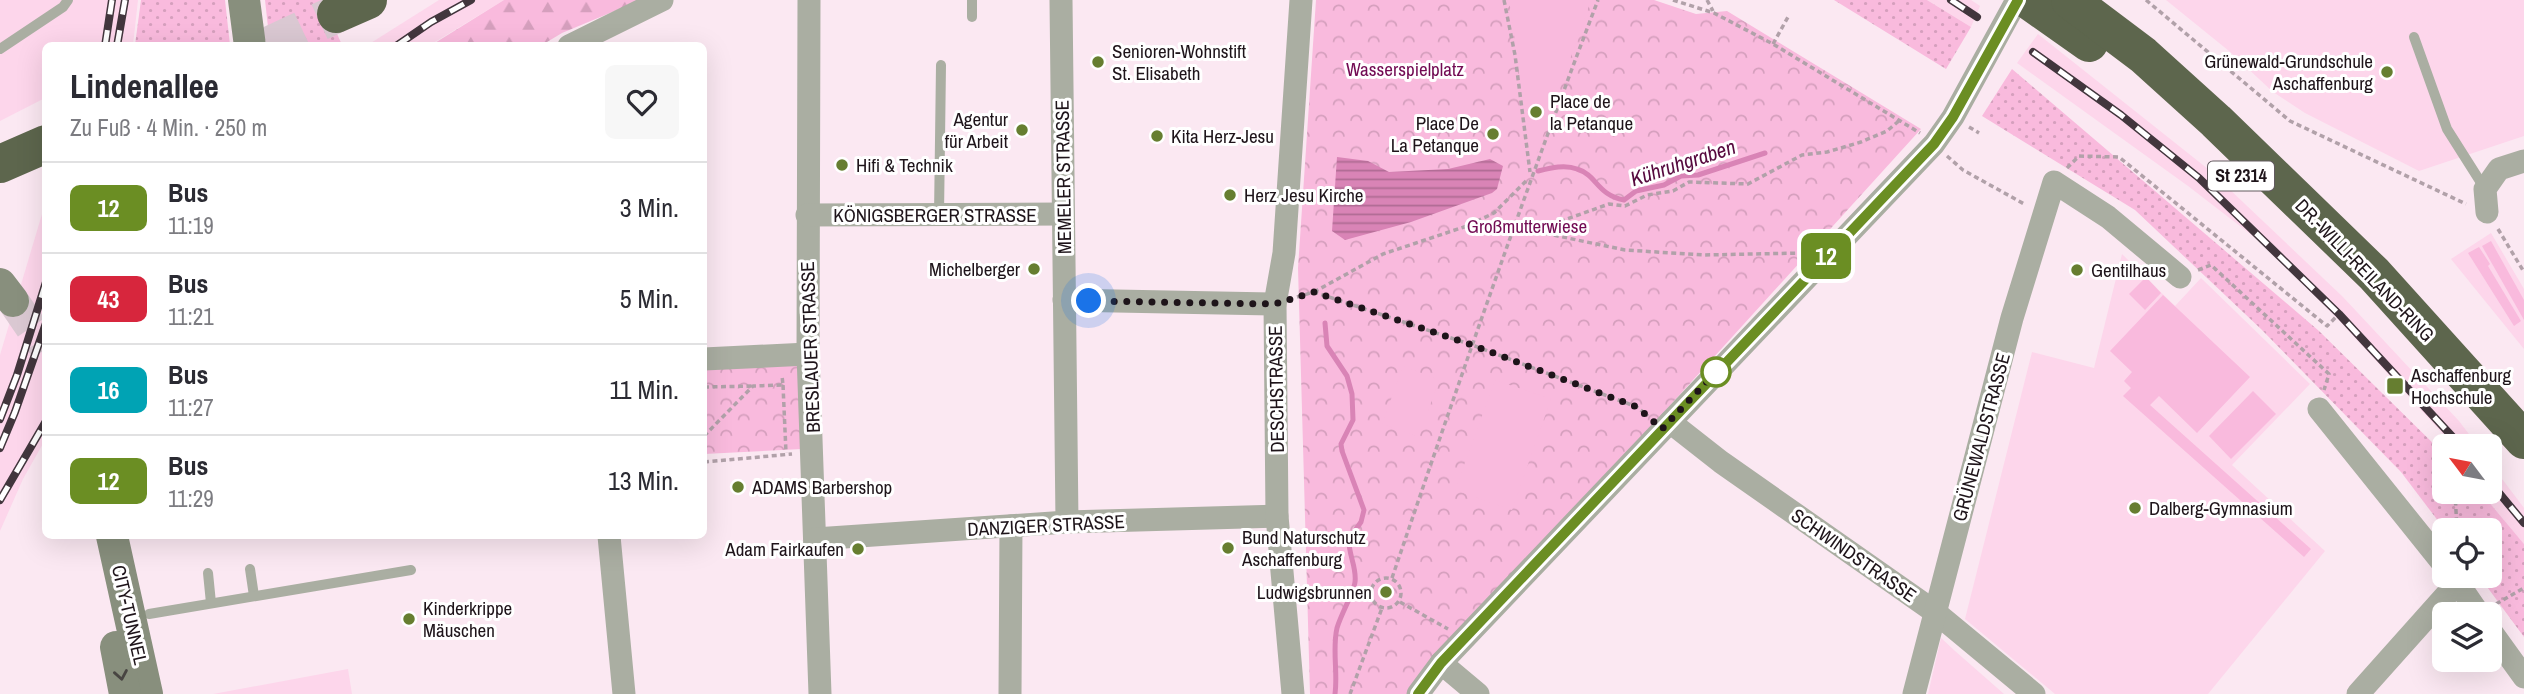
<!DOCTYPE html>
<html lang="de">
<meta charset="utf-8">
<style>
body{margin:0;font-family:"Archivo Narrow",sans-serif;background:#f7f7f7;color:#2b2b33;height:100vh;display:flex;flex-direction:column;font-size:26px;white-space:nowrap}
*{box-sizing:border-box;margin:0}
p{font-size:23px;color:#7c7c81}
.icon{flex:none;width:38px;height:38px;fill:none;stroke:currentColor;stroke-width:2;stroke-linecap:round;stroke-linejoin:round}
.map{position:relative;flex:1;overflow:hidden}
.drawer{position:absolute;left:42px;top:42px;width:665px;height:497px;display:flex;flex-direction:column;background:#fff;border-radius:10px;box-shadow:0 7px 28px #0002}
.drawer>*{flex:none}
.badge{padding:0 14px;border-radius:10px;font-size:24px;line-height:46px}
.needle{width:46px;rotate:302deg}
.tools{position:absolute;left:2432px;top:434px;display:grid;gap:14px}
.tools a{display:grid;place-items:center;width:70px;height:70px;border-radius:10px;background:#fff;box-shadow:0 7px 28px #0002;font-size:35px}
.you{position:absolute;width:35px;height:35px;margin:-18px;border:5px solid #fff;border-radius:50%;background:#1a73e8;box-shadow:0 0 0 10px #1a73e833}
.map>.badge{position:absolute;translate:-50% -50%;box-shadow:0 0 0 4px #fff}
.round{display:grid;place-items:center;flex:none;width:74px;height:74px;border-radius:10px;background:#f7f7f7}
.overview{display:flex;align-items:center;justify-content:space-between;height:119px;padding:0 28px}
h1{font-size:33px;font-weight:700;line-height:52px}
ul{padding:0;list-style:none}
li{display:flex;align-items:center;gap:21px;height:91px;padding:0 28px;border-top:2px solid #e1e1e2}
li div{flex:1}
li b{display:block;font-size:26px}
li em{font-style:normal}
li .badge{min-width:77px;font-weight:700;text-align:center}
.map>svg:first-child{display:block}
</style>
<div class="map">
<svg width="2524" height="694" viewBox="0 0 2524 694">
<defs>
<pattern id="grass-dots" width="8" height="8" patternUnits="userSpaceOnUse" patternTransform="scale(1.75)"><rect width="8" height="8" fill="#f9badd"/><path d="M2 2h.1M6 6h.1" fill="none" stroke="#d59fbd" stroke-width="1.8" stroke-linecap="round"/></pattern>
<pattern id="forest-firs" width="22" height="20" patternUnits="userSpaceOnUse" patternTransform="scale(1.75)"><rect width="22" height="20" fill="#f9badd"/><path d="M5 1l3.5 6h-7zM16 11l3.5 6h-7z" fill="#d59fbd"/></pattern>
<pattern id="park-crowns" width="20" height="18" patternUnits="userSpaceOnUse" patternTransform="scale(1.75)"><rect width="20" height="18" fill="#f9badd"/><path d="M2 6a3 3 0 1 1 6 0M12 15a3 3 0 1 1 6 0" fill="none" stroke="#d59fbd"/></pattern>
<pattern id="water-rules" width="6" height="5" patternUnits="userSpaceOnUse" patternTransform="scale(1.75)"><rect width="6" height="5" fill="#d984b6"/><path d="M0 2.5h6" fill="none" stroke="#af6b93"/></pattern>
</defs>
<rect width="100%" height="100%" fill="#fbe8f2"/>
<g fill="#fdd6eb">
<polygon points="0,0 138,0 133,45 46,46 45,98 0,121"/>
<polygon points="439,0 504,0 430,45 366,46"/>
<polygon points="1927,0 1971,0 1980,6 1971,27"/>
<polygon points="2166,0 2524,0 2524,136 2419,171 2305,113 2273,92 2229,51"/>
<polygon points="2038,34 2208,169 2343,297 2459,421 2478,446 2454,446 2336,317 2262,243 2188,186 2017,63"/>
<polygon points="45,204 45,440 23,479 0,531 0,355"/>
<polygon points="2491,233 2524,289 2524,349 2451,259"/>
<polygon points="2122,254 2175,306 2201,278 2310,384 2232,465 2325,551 2208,694 2055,694 1965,619 2032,352 2094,368"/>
<polygon points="2490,463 2524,508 2524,544 2483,495 2491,490"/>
<polygon points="1941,638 1955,651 2004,694 1928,694"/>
<polygon points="348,669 352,694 213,694"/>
</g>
<g fill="url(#grass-dots)">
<polygon points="141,0 225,0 230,45 135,45"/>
<polygon points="265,0 322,0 342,45 270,45"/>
<polygon points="1834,0 1927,0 1971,27 1946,69"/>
<polygon points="2012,69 2319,331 2445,455 2445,492 2480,492 2483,495 2524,544 2524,637 2479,576 2490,576 2490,530 2445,530 2401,472 2261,329 2135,210 1982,116"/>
</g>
<polygon fill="url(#forest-firs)" points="504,0 641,0 562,33 542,45 430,46"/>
<g fill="url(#park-crowns)">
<polygon points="1316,0 1654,0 1696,14 1727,11 1921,129 1408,694 1310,694 1298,268"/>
<polygon points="798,365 802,449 704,454 704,366"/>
</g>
<g fill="#f9badd">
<polygon points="1509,0 1591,0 1533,164 1525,164 1518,60"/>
<polygon points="2491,241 2524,300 2524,320 2482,246"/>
<polygon points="2479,247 2490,264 2488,266 2521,321 2514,326 2468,253"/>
<polygon points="2146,277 2161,293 2145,310 2129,294"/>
<polygon points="2163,295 2250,377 2197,433 2159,396 2150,405 2311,549 2304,557 2123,396 2131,388 2124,381 2132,372 2110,351"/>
<polygon points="1403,366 1439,380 1419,437 1382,424"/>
<polygon points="1495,380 1551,399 1512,510 1455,490"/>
<polygon points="2253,391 2276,414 2231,459 2209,436"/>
</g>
<polygon fill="url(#water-rules)" points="1337,157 1368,161 1389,172 1448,169 1490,159 1503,166 1497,189 1492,193 1411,222 1345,240 1332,231"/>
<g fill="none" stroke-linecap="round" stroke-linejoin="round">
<g stroke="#d984b6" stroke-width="5">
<path d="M1538,171c12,-3 27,-7 39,-2 20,6 20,26 47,31l12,-9 28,-6 17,-9 17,-1 67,-22"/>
<path d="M1325,323l2,23 20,30 5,18 1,26 -12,24 1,7 22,59 -3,12 -12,17c-1,15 8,28 6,43 -1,10 -14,32 -18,46 -5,21 1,44 -2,66"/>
</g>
<polyline stroke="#dac8d2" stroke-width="32" stroke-dasharray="32 16" stroke-linecap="butt" points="13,301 46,349"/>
<polyline stroke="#dac8d2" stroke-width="38" stroke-dasharray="38 19" stroke-linecap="butt" points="268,46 336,14"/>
<g stroke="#b1a1a9" stroke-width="3.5" stroke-dasharray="5 3.5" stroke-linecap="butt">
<polyline points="1504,0 1515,55 1530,172"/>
<polyline points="1673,0 1714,13 1773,44 1920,133"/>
<polyline points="1707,0 1713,11"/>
<polyline points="2146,0 2290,121 2466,204"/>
<polyline points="1773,44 1788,17"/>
<polyline points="1969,127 1979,133"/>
<polyline points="1947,156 1963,170 2026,205"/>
<polyline points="2067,168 2079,156 2119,157 2327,326 2336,317"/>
<polyline points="1469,225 1494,213 1528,179"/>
<polyline points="2498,229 2524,272"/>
<polyline points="1536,230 1609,204 1625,206 1647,195 1673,191 1689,182 1748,184 1802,155 1827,152 1861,142 1887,131 1900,120"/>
<polyline points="2198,270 2211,265 2329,374 2324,390"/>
<polyline points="1314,292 1383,254 1467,226 1514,232 1534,231 1625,250 1704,255 1802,253"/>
<polyline points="1297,297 1314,292 1472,345 1637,407 1648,416"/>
<polyline points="783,385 786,453"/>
<polyline points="704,387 753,386"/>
<polyline points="704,436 753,386 783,385 782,376"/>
<polyline points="704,462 792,454"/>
<polyline points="2455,492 2457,530"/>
<circle cx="1386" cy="593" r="15"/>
<path d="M1392,578c66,-194 133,-387 206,-578"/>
<polyline points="1303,590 1360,596 1371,595"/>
<polyline points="1400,602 1448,629"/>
<polyline points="2496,604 2524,588"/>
<polyline points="1350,694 1382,608"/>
</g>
<g stroke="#aaaea2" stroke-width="10">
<polyline points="972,0 972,17"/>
<polyline points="2414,37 2447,129 2485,189"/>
<polyline points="0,49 63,7 68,0"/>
<polyline points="939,215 941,65"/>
<polyline points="250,569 254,596"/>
<polyline points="208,573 211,603"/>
<polyline points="149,614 411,570"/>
</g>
<g stroke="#aaaea2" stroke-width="23">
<polyline points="809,0 808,354 820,694"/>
<polyline points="1061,0 1067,522"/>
<polyline points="569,46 662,0"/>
<polyline points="2487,212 2485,189 2499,169 2524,161"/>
<polyline points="807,215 1063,214"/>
<polyline points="1064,300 1275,304"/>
<polyline points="704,359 808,354"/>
<polyline points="2319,409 2445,566"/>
<polyline points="1670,422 1721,462 1935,612 2034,694"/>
<polyline points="609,536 624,694"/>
<polyline points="815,539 1067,522 1277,516"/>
<polyline points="2453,576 2479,614"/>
<polyline points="2490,630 2524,677"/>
<polyline points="1441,663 1478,694"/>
<polyline points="1010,694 1011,526"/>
<polyline points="1293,694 1277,516 1275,304 1284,253 1301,0"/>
<polyline points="1418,694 1441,663 1934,144 1953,117 2017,0"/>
<polyline points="1914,694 2012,318 2054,182 2108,217 2180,277"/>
<polyline points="2358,694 2458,582"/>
</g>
<g stroke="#888f7d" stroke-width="32">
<polyline points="244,0 250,46"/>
<polyline points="0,284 13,301"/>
<polyline points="112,536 147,694"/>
<polyline points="116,647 125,694"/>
</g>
<g stroke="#5d664d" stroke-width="38">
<polyline points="2028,0 2089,43"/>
<polyline points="2070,0 2143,55 2216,121 2374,274 2524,440"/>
<polyline points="336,14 368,0"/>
<polyline points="0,164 46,144"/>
</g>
<g stroke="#42363d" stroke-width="8">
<g id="rail">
<polyline points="1951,0 1977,17"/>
<polyline points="105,46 112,0"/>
<polyline points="117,46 125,0"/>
<polyline points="396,46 431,22 471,0"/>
<polyline points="2033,52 2121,115 2199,178 2339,314 2461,446"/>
<polyline points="0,419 17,375 46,282"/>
<polyline points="0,448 15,412 46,323"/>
<polyline points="2490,482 2524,523"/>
<polyline points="0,500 46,421"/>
</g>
</g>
<use href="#rail" stroke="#fff" stroke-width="5" stroke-dasharray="16" stroke-linecap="butt"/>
</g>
<defs><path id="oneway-chevron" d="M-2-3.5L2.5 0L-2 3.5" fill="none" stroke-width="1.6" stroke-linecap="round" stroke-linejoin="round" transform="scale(1.75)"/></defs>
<use stroke="#484542" href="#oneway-chevron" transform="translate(121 675) rotate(80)"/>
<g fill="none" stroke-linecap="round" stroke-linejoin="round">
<g stroke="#fff" stroke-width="16">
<polyline id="line" points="1418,694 1441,663 1934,144 1953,117 2018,0"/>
</g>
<use href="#line" stroke="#6b8e23" stroke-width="10"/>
<polyline stroke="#1e141a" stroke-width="7" stroke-dasharray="0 12.6" points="1089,301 1275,304 1314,292 1472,345 1637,407 1662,429 1716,372"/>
</g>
<g fill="#667e30" stroke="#fff" stroke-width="2.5">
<circle cx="1098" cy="62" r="7"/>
<circle cx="2387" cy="72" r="7"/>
<circle cx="1536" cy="112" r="7"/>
<circle cx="1022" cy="130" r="7"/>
<circle cx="1493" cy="134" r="7"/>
<circle cx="1157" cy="136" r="7"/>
<circle cx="842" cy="165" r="7"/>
<circle cx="1230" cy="195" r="7"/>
<circle cx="1034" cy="269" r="7"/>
<circle cx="2077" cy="270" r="7"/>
<rect x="2386" y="377" width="18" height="18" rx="3.5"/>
<circle cx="738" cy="487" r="7"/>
<circle cx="2135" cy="508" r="7"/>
<circle cx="1228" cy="548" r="7"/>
<circle cx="858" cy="549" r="7"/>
<circle cx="1386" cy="592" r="7"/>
<circle cx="409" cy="619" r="7"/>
</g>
<circle fill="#fff" stroke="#6b8e23" stroke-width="3.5" cx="1716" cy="372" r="14"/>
<g text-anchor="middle" stroke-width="6" stroke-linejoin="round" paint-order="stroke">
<rect fill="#fff" stroke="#625a5f" stroke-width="2" x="2208" y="161.5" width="66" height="29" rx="5"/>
<g font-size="18" font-weight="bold" fill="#1e141a">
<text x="2241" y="182">St 2314</text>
</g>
<g font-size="19" fill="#1e141a" stroke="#fff" text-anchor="start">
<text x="1112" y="58">Senioren-Wohnstift<tspan x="1112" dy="22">St. Elisabeth</tspan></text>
<text x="2373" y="68" text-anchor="end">Grünewald-Grundschule<tspan x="2373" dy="22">Aschaffenburg</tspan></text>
<text x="1550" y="108">Place de<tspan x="1550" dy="22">la Petanque</tspan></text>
<text x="1008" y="126" text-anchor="end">Agentur<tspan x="1008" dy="22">für Arbeit</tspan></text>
<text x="1479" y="130" text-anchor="end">Place De<tspan x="1479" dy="22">La Petanque</tspan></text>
<text x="1171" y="143">Kita Herz-Jesu</text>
<text x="856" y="172">Hifi &amp; Technik</text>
<text x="1244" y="202">Herz Jesu Kirche</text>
<text x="1020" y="276" text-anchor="end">Michelberger</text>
<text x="2091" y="277">Gentilhaus</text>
<text x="2411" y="382">Aschaffenburg<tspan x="2411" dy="22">Hochschule</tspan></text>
<text x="752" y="494">ADAMS Barbershop</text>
<text x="2149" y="515">Dalberg-Gymnasium</text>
<text x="1242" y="544">Bund Naturschutz<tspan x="1242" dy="22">Aschaffenburg</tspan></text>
<text x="844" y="556" text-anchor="end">Adam Fairkaufen</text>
<text x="1372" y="599" text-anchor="end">Ludwigsbrunnen</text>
<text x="423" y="615">Kinderkrippe<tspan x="423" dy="22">Mäuschen</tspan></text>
</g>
<g font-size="19" fill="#720a53" stroke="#fff">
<text x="1405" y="76">Wasserspielplatz</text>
<text x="1527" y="233">Großmutterwiese</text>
</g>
<g font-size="19" fill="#1e141a" stroke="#fff">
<text transform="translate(1063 177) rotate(-91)" y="7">MEMELER STRASSE</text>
<text x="935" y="222">KÖNIGSBERGER STRASSE</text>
<text transform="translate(2365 270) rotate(46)" y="7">DR.-WILLI-REILAND-RING</text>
<text transform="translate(810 347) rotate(-92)" y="7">BRESLAUER STRASSE</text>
<text transform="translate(1276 389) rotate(-91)" y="7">DESCHSTRASSE</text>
<text transform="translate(1981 437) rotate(-75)" y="7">GRÜNEWALDSTRASSE</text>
<text transform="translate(1046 525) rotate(-3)" y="7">DANZIGER STRASSE</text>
<text transform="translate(1854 555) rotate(35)" y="7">SCHWINDSTRASSE</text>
<text transform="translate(130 615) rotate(77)" y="7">CITY-TUNNEL</text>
</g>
<g font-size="21" font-style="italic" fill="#56093e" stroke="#fff">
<text transform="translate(1683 163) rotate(-18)" y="7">Kühruhgraben</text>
</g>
</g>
</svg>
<div class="tools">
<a><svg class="needle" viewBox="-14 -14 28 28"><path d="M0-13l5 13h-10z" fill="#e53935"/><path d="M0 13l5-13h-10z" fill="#7c7c81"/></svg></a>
<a><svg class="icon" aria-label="locate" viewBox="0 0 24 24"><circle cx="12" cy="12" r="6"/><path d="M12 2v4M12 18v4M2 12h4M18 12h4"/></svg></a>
<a><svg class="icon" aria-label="layers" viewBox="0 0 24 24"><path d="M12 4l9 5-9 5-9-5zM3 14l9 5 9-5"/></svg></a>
</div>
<div class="you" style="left:1089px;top:301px"></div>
<b class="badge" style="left:1826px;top:256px;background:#6b8e23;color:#fff">12</b>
<section class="drawer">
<div class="overview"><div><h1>Lindenallee</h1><p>Zu Fuß · 4 Min. · 250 m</p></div><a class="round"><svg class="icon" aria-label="heart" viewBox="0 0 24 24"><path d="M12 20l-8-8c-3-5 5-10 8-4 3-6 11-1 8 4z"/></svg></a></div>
<ul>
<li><span class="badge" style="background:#6b8e23;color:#fff">12</span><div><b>Bus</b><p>11:19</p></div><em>3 Min.</em></li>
<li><span class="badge" style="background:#d7263d;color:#fff">43</span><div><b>Bus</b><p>11:21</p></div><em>5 Min.</em></li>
<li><span class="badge" style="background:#00a3b4;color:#fff">16</span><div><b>Bus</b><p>11:27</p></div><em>11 Min.</em></li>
<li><span class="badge" style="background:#6b8e23;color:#fff">12</span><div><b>Bus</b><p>11:29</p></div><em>13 Min.</em></li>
</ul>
</section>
</div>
